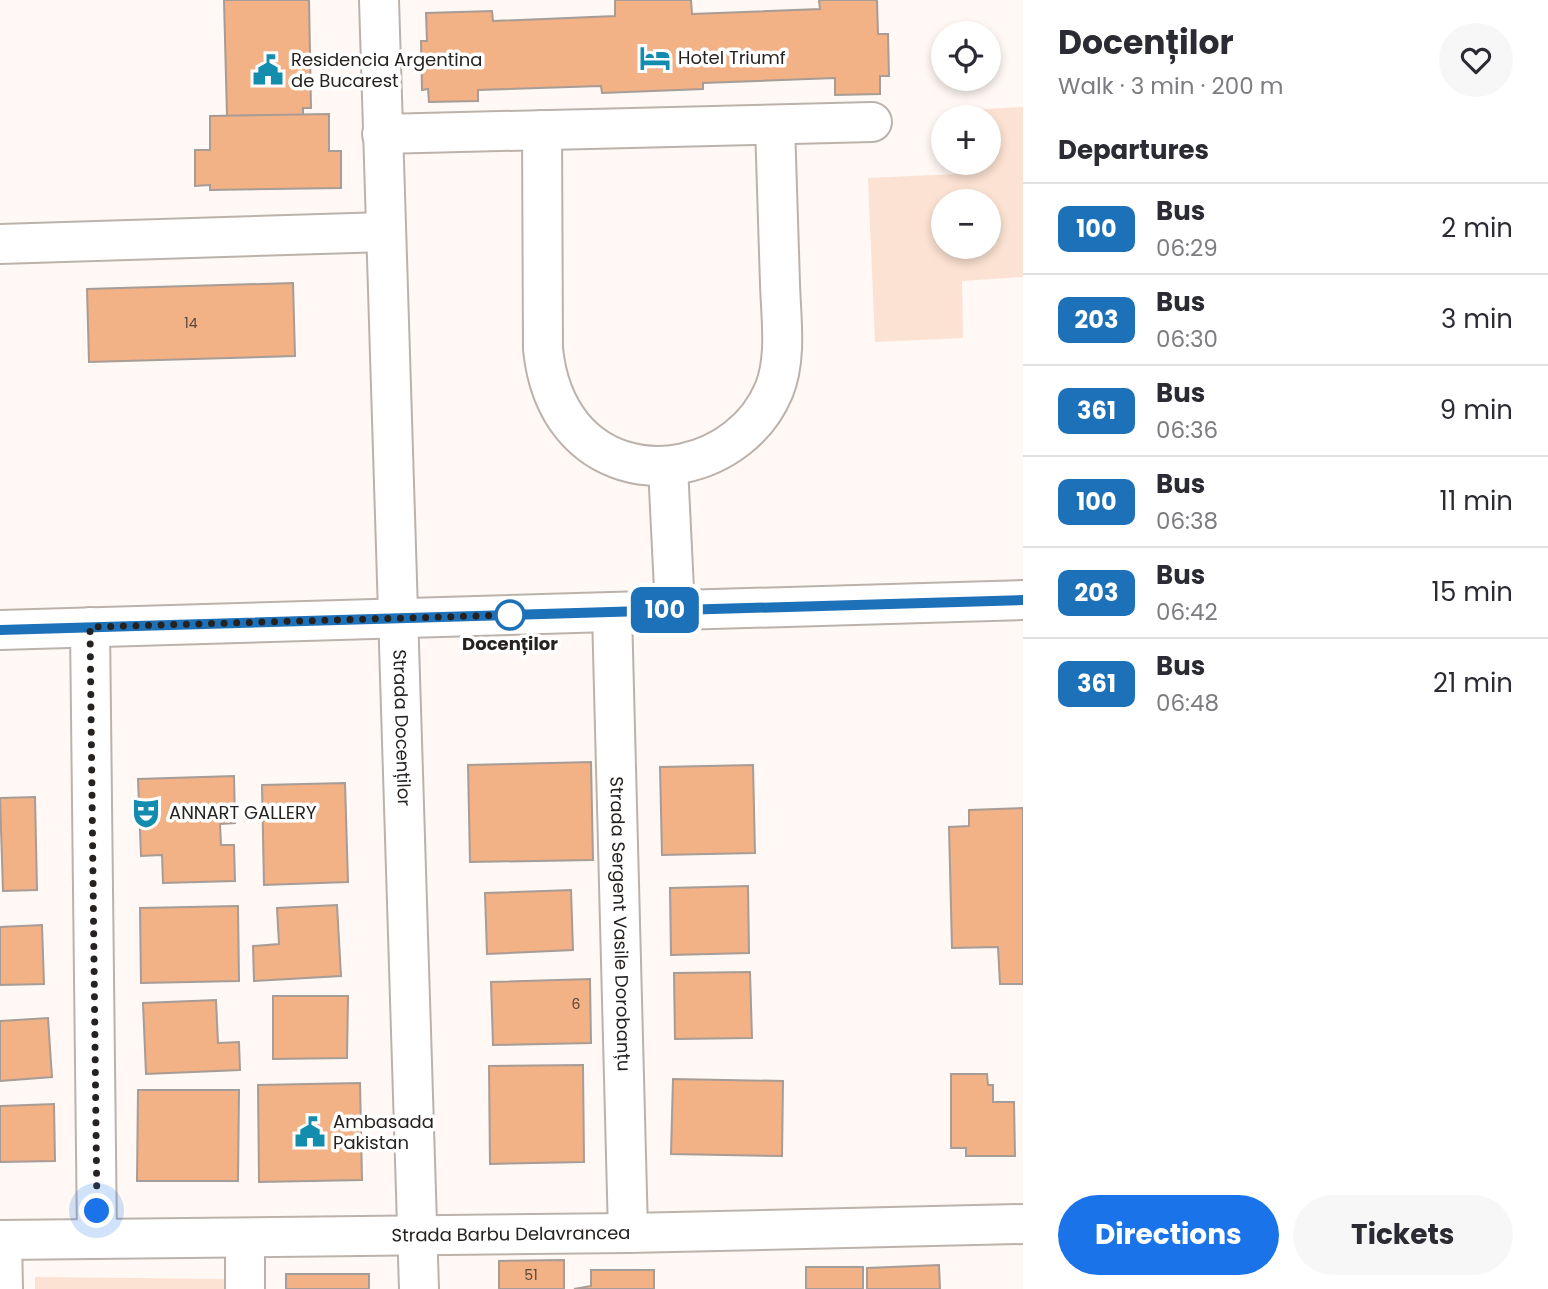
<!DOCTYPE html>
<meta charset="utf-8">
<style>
body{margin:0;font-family:Poppins,sans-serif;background:#f7f7f7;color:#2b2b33;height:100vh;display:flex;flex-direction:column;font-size:26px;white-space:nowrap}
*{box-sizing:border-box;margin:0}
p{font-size:23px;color:#7c7c81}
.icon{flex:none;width:38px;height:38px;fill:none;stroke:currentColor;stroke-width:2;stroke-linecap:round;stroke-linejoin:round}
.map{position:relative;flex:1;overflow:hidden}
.sheet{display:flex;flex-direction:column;background:#fff;width:525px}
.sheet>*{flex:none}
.badge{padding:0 14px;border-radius:10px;font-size:24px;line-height:46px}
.controls{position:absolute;left:931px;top:21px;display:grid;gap:14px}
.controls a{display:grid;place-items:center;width:70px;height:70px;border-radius:50%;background:#fff;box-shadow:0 4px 10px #0003;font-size:35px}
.you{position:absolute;width:35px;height:35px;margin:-18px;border:5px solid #fff;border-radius:50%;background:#1a73e8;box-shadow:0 0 0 10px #1a73e833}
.map>.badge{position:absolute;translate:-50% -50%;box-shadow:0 0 0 4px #fff}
h2{padding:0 35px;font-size:26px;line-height:63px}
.round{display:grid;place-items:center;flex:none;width:74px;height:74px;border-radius:37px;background:#f7f7f7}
.headline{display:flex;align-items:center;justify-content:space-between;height:119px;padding:0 35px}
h1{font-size:33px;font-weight:700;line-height:52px}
.action{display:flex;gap:14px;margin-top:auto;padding:14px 35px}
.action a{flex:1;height:80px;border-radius:42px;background:#1a73e8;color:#fff;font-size:28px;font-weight:700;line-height:80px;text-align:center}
.action a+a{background:#f7f7f7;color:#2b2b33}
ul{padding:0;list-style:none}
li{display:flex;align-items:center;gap:21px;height:91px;padding:0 35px;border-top:2px solid #e1e1e2}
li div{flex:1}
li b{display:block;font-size:26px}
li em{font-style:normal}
li .badge{min-width:77px;font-weight:700;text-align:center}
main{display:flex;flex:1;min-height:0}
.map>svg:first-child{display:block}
</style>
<main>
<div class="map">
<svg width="1023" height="1289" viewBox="0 0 1023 1289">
<rect width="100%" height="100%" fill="#fff8f4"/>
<g fill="#fbe2d2" fill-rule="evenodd">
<path d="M1023,107v170l-61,4 1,57 -88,4 -7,-164 88,-4v-11h33v-46h-35l-1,-6zM943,201h46v46h-46z"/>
<polygon points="35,1277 226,1279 226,1289 35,1289"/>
</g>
<g fill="#f3b186" stroke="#a79c96" stroke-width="2">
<polygon points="224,0 309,0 311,108 303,108 303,115 227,116"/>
<polygon points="615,0 691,0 692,14 820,9 819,0 877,0 878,34 888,34 889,76 880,76 880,94 835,95 835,78 703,83 703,89 602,93 601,86 478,90 478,101 429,102 428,89 422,90 421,41 427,41 426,13 492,11 493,21 615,16"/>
<polygon points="329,114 329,151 341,151 341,188 210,190 210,185 195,186 195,150 210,150 210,116"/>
<polygon points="293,283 295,356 89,362 87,289"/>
<polygon points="591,762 593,860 470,862 468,765"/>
<polygon points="753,765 755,853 662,855 660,767"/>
<polygon points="234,776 235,823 220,824 221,845 234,845 235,881 163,883 162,855 141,856 138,779"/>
<polygon points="345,783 348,882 264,885 262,785"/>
<polygon points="35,797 37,890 3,891 0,798"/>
<polygon points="1023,808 1023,984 1000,984 998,947 952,948 949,827 969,826 969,810"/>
<polygon points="748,886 749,953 671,955 670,888"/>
<polygon points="571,890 573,950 487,954 485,893"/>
<polygon points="337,905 341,976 254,981 253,946 279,944 277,908"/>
<polygon points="238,906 239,981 141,983 140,908"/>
<polygon points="42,925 44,984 0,985 0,927"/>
<polygon points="750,972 752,1038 675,1039 674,973"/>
<polygon points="590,979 591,1043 493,1045 491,982"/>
<polygon points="273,996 348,996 347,1058 273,1059"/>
<polygon points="216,1000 218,1043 239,1042 240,1070 146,1074 143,1003"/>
<polygon points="48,1018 52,1077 0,1081 0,1021"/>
<polygon points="583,1065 584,1162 490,1164 489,1066"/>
<polygon points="951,1074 987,1074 988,1085 993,1085 993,1102 1014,1102 1015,1156 966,1156 966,1148 951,1148"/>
<polygon points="673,1079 783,1081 782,1156 671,1154"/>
<polygon points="360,1083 362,1180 259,1182 258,1085"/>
<polygon points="138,1090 239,1090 238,1181 137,1181"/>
<polygon points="54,1104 55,1161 0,1162 0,1106"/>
<polygon points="564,1260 564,1289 499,1289 499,1261"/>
<polygon points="939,1265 940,1289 867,1289 867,1268"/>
<rect x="806" y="1267" width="57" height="22"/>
<polygon points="591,1270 654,1270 654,1289 574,1289 591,1286"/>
<rect x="286" y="1274" width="83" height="15"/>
</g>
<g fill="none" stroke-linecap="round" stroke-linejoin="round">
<g stroke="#bcb2ab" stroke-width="42">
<g id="minor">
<path id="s1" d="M379,0l40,1289"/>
<path d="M542,130l1,219c3,29 11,55 30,78 57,68 169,41 201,-37 13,-32 7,-72 6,-106 -2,-53 -3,-106 -5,-159"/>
<polyline points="382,134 872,122"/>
<polyline points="0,244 386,232"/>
<polyline points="668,467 675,610"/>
<path id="s2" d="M612,612l16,621"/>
<polyline points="90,627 97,1238"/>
<polyline points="245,1238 245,1289"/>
<path id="s3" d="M0,1240l628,-7 395,-9"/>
<polyline points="2,1240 3,1289"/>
</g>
</g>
<g stroke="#bcb2ab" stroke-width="42">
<polyline id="major" points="0,630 1023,600"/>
</g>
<use href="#minor" stroke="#fff" stroke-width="38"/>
<use href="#major" stroke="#fff" stroke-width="38"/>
</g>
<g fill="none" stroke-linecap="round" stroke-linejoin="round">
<g stroke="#fff" stroke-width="16">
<polyline id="line" points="0,630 1023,600"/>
</g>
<use href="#line" stroke="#1d71b8" stroke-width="10"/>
<polyline stroke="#262220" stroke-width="7" stroke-dasharray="0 12.6" points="97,1211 90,627 510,615"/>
</g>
<defs>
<g id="hotel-bare" transform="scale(2.415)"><path d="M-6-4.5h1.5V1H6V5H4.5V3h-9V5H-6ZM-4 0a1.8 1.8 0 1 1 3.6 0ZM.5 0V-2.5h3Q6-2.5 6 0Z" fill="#138cae" stroke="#fff" stroke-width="2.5" paint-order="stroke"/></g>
<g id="civic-bare" transform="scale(2.415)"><path d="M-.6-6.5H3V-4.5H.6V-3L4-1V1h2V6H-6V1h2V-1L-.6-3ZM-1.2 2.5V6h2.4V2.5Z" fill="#138cae" stroke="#fff" stroke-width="2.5" paint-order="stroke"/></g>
<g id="theatre-bare" transform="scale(2.415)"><path d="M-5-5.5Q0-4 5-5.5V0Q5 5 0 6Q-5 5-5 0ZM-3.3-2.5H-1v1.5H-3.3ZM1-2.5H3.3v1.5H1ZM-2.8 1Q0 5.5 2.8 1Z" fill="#138cae" stroke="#fff" stroke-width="2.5" paint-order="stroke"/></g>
</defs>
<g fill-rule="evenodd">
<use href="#hotel-bare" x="655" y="58"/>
<use href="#civic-bare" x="268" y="70"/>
<use href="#theatre-bare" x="146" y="813"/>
<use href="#civic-bare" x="310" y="1132"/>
</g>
<circle fill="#fff" stroke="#1d71b8" stroke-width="3.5" cx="510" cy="615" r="14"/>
<g text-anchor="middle" stroke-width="7" stroke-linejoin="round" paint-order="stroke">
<g font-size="14" fill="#59463a">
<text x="191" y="328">14</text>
<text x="576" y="1009">6</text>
<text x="531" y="1280">51</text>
</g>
<g font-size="18" fill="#262220" stroke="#fff" text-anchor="start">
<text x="678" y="64">Hotel Triumf</text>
<text x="291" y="66">Residencia Argentina<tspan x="291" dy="21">de Bucarest</tspan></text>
<text x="169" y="819">ANNART GALLERY</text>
<text x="333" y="1128">Ambasada<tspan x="333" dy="21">Pakistan</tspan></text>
</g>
<g font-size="18" font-weight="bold" fill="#262220" stroke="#fff">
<text x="510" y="650">Docenților</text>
</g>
<g font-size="18" fill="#262220" stroke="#fff">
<text dy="6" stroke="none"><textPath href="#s1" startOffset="728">Strada Docenților</textPath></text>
<text dy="6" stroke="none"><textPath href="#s2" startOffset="312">Strada Sergent Vasile Dorobanțu</textPath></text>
<text dy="6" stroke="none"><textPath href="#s3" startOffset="511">Strada Barbu Delavrancea</textPath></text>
</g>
</g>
</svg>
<div class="controls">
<a><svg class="icon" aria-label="locate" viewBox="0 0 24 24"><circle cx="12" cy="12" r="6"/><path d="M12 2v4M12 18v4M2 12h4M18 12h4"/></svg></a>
<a>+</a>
<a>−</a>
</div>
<div class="you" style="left:97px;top:1211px"></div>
<b class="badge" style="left:665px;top:610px;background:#1d71b8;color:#fff">100</b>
</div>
<section class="sheet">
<div class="headline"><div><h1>Docenților</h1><p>Walk · 3 min · 200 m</p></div><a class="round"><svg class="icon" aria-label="heart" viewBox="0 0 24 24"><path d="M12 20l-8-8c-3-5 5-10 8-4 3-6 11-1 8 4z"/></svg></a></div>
<h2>Departures</h2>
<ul>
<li><span class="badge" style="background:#1d71b8;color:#fff">100</span><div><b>Bus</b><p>06:29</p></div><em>2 min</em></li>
<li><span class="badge" style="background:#1d71b8;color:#fff">203</span><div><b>Bus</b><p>06:30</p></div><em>3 min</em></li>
<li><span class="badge" style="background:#1d71b8;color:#fff">361</span><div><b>Bus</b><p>06:36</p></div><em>9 min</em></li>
<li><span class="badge" style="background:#1d71b8;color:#fff">100</span><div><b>Bus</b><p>06:38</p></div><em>11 min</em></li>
<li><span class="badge" style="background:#1d71b8;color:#fff">203</span><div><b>Bus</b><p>06:42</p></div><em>15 min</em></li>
<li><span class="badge" style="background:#1d71b8;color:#fff">361</span><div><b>Bus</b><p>06:48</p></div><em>21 min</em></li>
</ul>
<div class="action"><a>Directions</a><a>Tickets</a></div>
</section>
</main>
